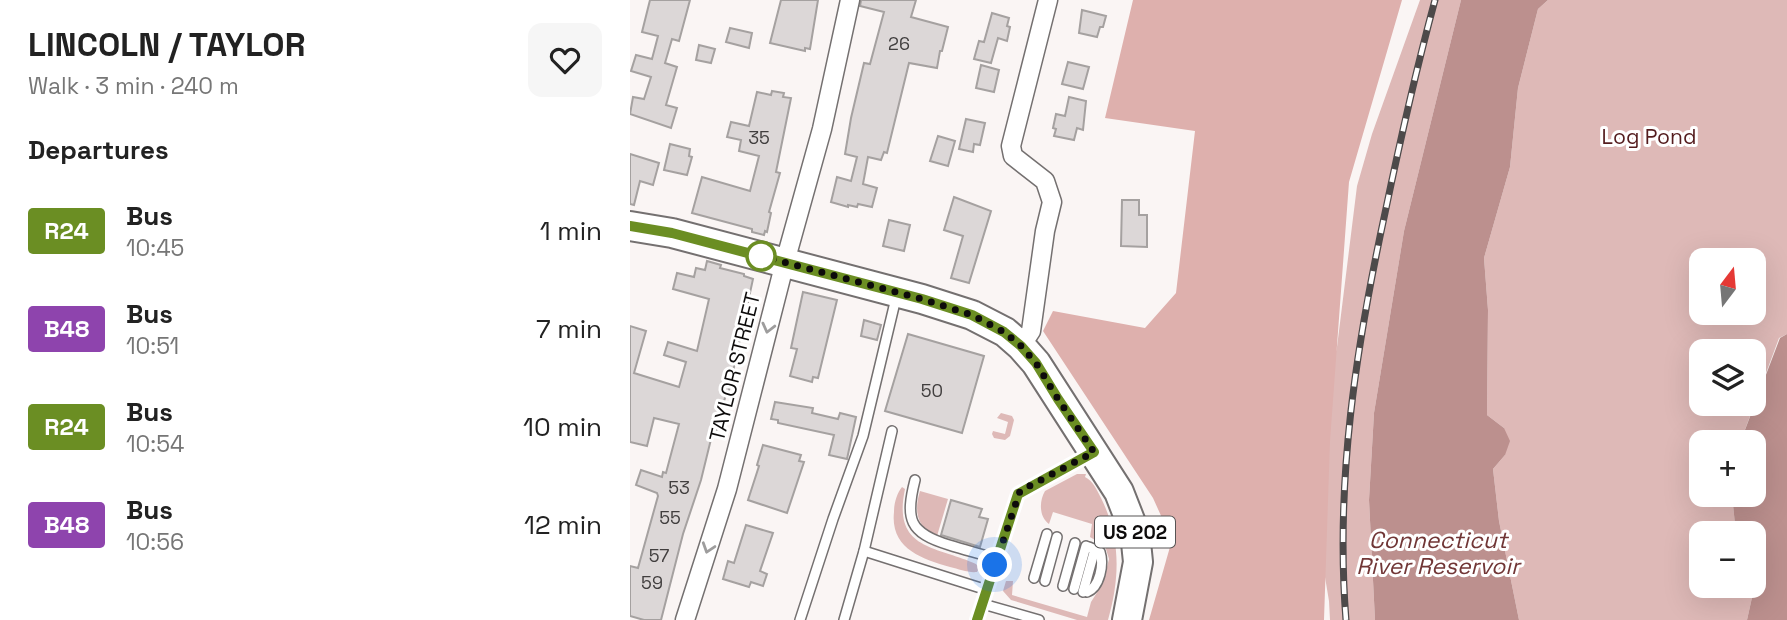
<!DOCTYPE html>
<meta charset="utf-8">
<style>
body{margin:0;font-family:"Space Grotesk",sans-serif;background:#f6f6f6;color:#222;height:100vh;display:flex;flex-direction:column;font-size:26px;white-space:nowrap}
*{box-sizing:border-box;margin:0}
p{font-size:23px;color:#767676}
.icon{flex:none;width:38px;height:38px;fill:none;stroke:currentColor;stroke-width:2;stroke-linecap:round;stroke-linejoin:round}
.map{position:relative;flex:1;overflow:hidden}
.side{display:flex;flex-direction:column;background:#fff;width:630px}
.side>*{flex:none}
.badge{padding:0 14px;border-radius:5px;font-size:24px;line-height:46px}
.needle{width:46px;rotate:16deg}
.tools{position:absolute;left:1059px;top:248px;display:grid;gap:14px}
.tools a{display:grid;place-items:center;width:77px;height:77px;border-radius:14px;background:#fff;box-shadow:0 7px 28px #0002;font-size:35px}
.you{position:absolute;width:35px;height:35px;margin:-18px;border:5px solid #fff;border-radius:50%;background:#1a73e8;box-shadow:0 0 0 10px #1a73e833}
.map>.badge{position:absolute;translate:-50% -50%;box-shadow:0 0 0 4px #fff}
h2{padding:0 28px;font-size:26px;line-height:63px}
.round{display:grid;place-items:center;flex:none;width:74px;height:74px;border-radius:14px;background:#f6f6f6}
.overview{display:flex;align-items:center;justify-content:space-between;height:119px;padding:0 28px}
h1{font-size:33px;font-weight:800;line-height:52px}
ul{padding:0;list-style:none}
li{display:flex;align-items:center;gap:21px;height:98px;padding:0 28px}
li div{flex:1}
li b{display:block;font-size:26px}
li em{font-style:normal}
li .badge{min-width:77px;font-weight:700;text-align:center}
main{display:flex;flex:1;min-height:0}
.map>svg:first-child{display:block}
</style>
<main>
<section class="side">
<div class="overview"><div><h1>LINCOLN / TAYLOR</h1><p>Walk · 3 min · 240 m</p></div><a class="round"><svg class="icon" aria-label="heart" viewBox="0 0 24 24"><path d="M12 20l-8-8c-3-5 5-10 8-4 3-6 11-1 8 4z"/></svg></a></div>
<h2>Departures</h2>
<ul>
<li><span class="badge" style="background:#6b8e23;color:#fff">R24</span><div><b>Bus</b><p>10:45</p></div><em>1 min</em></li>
<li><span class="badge" style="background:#8e44ad;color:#fff">B48</span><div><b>Bus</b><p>10:51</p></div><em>7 min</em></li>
<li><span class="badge" style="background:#6b8e23;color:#fff">R24</span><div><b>Bus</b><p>10:54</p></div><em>10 min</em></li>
<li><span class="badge" style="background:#8e44ad;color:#fff">B48</span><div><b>Bus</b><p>10:56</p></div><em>12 min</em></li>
</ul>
</section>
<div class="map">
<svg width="1157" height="620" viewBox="0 0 1157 620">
<rect width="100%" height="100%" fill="#faf5f4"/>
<g fill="#deb9b7" fill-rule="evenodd">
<polygon points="790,0 831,0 774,231 744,413 739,500 745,620 700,620 699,601 689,541 681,455 707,347 727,186 742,134"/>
<path d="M918,0h239v334l-8,4 -39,105h-39v52h31l4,39h-35v52h50l2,7 -6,27h-228l-20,-99 -6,-52 12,-14 -1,-27 -17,-13 1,-105 -4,-52 26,-91 8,-79 20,-79zM1071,261h53v52h-53zM1071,352h53v52h-53z"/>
<polygon points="371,413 382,416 384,420 380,436 375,440 364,438 362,434 363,431 375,434 378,422 367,418"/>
<path d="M447,474h9l-1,3c8,4 12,13 16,21 20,40 19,80 7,122h-31l-66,-20 -8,-9 3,-10h7l-1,14 75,22 4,-15 12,-19 6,-24 -4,-13 -15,-9 2,-13 -39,-12 -4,12c-10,-7 -10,-23 -4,-33z"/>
<path d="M272,487l3,2c-13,61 31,57 71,75l3,4 -2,4c-9,1 -18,-3 -27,-5 -29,-8 -60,-19 -56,-55 0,-9 3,-19 8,-25z"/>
<path d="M290,491l28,8 -11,37c-21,-8 -23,-26 -17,-45z"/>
</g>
<polygon fill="#deb0ad" points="503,0 772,0 719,182 700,441 694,620 519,620 542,540 523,498 413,331 423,311 515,328 546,293 565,131 475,118"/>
<g fill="#bc908e">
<polygon points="831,0 918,0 908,9 888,88 880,167 854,258 858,310 857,415 874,428 880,441 875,455 863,469 869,521 889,620 745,620 739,500 744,413 774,231"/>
<polygon points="1157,334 1157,620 1117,620 1123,593 1121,586 1124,586 1124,534 1106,534 1102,495 1124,495 1124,443 1110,443 1150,338"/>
</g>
<g fill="#dcd7d7" stroke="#a5a1a0" stroke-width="2">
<polygon points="20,0 60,0 49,41 42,39 35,63 47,67 36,105 47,108 41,128 0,114 3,97 14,99 21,77 1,71 6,55 22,59 28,36 12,32"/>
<polygon points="151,0 188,0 180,49 175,48 175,51 140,43"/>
<polygon points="231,0 286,0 281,17 318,27 312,51 310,51 307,68 279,63 257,153 254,152 251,160 238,157 233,184 247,188 242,207 228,204 227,207 218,205 218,207 201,202 207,177 221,181 227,157 215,154 221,118 234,63 240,64 254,12 230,6"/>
<polygon points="452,10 476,16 473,27 470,27 467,37 449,33"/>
<polygon points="362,13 379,18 377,26 380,27 377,41 368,38 361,63 344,59 349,41 354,42"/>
<polygon points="100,28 122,33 119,48 96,42"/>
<polygon points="69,45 85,49 81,63 66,60"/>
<polygon points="438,62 459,67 453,89 432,84"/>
<polygon points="351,65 369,70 364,92 346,88"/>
<polygon points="142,91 154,93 153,97 161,98 146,172 150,173 139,212 141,213 137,232 135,231 134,235 122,232 122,229 62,213 72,177 120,191 129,156 109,151 111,140 97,137 101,122 119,126 127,92 141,95"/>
<polygon points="439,97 456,101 453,130 447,128 444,140 424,136 426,129 423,128 426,114 435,116"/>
<polygon points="336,119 355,123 350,145 344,144 343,152 329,149"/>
<polygon points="308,136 325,141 318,166 300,161"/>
<polygon points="40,144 60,149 59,156 62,157 57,175 34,170"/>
<polygon points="0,154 29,163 23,185 10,181 4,205 0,204"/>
<polygon points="324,197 361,211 339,283 321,278 333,236 314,230"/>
<polygon points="492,200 509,200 509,215 517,215 517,247 491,246"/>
<polygon points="259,220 280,225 274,251 253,246"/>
<polygon points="77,261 91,265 90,268 114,274 114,276 123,279 98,395 96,394 86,432 83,431 71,480 53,534 31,620 14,620 0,616 0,566 8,568 28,496 27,493 6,485 11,470 32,477 33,472 36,473 49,424 24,418 17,446 0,442 0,326 16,331 4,373 49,387 56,362 34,355 38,342 67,351 79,299 43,289 47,273 64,277 66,268 75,270"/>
<polygon points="173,292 207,300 188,378 183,377 182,382 160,376 167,349 161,348"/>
<polygon points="234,320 251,325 247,340 231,336"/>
<polygon points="278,334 354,356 332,433 255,411"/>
<polygon points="145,402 183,408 182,413 208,419 210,413 226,417 217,459 199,455 204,435 148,423 148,420 141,419"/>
<polygon points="133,445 171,455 169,461 174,462 157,513 118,500 129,466 127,465"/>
<polygon points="321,500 352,509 349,517 358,519 350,547 311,535"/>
<polygon points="116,525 143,533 130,571 137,574 133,586 121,582 119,587 93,579 98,561 104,563"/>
</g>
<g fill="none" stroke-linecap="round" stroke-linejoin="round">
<g stroke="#747070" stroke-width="12">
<g id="lane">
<path d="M285,480c-10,39 -6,53 34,65 16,5 32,9 48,14"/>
<polyline points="234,551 357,590"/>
<polyline points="404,578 417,534"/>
<polyline points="415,581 427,537"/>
<polyline points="433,586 445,543"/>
<polyline points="444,589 456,546"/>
<polyline points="453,592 465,549"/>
<path d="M457,592c13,-5 17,-28 13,-40l-11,-5"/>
<polyline points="353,604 409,620"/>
<polyline points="170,620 203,519 233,436 266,298"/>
<polyline points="214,620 234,551 262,431"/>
<polyline points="347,620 388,494 460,454"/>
</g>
</g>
<g stroke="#747070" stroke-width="21">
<g id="street">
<polyline points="391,346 401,331 415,231 422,202 415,181 383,156 381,146 418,0"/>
<polyline points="55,620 97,489 155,262 192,129 220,0"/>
</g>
</g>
<g stroke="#747070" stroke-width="32">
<polyline id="primary" points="0,226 42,233 292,299 342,315 375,332 391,346 406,363 489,492 505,533 508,562 497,620"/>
</g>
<use href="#lane" stroke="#fff" stroke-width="9"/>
<use href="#street" stroke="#fff" stroke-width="18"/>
<use href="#primary" stroke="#fff" stroke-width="28"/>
<g stroke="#4d4a4a" stroke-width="7">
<path id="rail" d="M716,620c-11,-138 10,-273 39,-407 15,-72 31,-143 50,-213"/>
</g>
<use href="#rail" stroke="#fff" stroke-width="4.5" stroke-dasharray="13" stroke-linecap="butt"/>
</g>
<defs><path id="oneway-chevron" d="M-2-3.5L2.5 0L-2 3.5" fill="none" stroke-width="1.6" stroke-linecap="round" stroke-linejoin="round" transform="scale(1.75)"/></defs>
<g stroke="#9e9d9d">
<use href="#oneway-chevron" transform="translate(138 328) rotate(104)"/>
<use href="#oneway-chevron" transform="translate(78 548) rotate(108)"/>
</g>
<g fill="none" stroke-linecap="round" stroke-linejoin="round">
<g stroke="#fff" stroke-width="16">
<polyline id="line" points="0,226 42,233 292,299 342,315 374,332 391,346 406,363 428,399 464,452 388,494 347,620"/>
</g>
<use href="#line" stroke="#6b8e23" stroke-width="10"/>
<polyline stroke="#0d0b0b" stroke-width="7" stroke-dasharray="0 12.6" points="131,256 292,299 342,315 374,332 391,346 406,363 428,399 464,452 390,491 365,565"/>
</g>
<circle fill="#fff" stroke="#6b8e23" stroke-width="3.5" cx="131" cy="256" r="14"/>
<g text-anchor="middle" stroke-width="6" stroke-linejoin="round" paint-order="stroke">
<g font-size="18" fill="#413e3e">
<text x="269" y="50">26</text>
<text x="129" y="144">35</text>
<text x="302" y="397">50</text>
<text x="49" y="494">53</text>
<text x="40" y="524">55</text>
<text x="29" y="562">57</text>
<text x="22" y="589">59</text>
</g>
<rect fill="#fff" stroke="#565454" stroke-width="2" x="465" y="516.5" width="80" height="31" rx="5"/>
<g font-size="19" font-weight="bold" fill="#0d0b0b">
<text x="505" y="539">US 202</text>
</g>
<g font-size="21" fill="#541c1e" stroke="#fff">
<text x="1019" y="144">Log Pond</text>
</g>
<g font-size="21" fill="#0d0b0b" stroke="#fff">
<text transform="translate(105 367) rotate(-76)" y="7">TAYLOR STREET</text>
</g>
<g font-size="23" font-style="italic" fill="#713636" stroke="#fff">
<text x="808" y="548">Connecticut<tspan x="808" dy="26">River Reservoir</tspan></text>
</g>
</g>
</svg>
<div class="tools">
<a><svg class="needle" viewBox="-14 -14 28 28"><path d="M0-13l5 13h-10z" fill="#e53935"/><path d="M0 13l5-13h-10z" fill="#767676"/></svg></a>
<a><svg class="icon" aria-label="layers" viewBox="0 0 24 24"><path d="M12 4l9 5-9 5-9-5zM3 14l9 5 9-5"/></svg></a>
<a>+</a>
<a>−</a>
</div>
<div class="you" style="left:365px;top:565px"></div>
</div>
</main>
